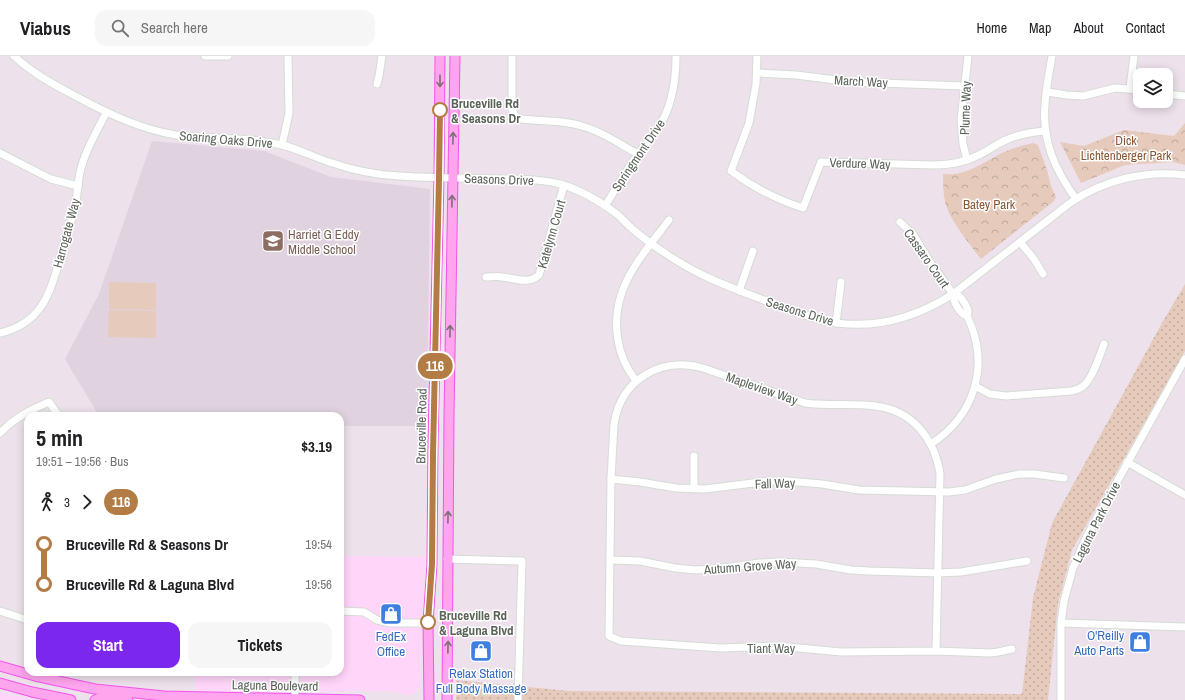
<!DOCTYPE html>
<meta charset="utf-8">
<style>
body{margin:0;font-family:"Archivo Narrow",sans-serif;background:#f6f6f6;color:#202124;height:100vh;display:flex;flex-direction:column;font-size:15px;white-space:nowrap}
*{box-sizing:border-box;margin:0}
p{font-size:13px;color:#757577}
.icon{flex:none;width:22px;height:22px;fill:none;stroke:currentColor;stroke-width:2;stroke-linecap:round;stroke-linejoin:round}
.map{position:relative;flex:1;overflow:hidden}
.panel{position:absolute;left:24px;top:356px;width:320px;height:264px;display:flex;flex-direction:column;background:#fff;border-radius:12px;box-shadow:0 2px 10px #0003}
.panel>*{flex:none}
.badge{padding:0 8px;border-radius:13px;font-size:14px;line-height:26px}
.tools{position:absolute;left:1133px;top:12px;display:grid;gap:8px}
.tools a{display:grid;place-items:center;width:40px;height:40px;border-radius:8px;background:#fff;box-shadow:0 2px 10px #0003;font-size:20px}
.map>.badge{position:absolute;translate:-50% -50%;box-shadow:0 0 0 2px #fff}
.legs{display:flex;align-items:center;gap:6px;height:44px;padding:0 12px;font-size:13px}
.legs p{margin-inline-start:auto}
.summary{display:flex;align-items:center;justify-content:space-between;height:68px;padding:0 12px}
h1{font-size:22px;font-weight:800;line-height:30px}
.action{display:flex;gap:8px;margin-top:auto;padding:8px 12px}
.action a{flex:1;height:46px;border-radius:12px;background:#7c27ee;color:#fff;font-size:16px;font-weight:800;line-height:46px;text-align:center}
.action a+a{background:#f6f6f6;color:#202124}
ul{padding:0 12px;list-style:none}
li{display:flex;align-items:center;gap:14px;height:40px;font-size:15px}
li i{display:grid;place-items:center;width:6px;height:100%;margin:0 5px;background:currentColor}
li i::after{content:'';width:10px;height:10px;margin:-5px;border:3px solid;border-radius:50%;background:#fff}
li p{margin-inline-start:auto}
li:first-child i{background:linear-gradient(#0000 50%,currentColor 0)}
li:last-child i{background:linear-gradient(currentColor 50%,#0000 0)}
header{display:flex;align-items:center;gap:24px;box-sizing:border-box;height:56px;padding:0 20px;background:#fff;border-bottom:1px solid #e0e0e0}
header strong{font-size:19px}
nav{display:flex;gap:22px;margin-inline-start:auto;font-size:14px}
.search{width:280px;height:36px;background:#f6f6f6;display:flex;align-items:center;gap:10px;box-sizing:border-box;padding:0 14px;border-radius:12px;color:#757577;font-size:15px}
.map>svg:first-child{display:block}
</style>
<header>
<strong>Viabus</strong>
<div class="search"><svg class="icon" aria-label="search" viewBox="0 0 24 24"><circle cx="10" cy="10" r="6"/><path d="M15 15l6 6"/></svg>Search here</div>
<nav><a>Home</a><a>Map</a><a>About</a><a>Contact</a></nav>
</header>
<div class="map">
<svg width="1185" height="644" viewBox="0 0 1185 644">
<defs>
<pattern id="grass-dots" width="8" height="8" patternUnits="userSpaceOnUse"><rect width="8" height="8" fill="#e6cbbd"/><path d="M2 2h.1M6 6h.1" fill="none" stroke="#bda89d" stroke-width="1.8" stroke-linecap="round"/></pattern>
<pattern id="forest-crowns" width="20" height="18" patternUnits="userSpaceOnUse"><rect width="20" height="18" fill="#e6cbbd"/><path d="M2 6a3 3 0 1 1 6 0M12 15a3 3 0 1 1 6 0" fill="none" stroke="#bda89d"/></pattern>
</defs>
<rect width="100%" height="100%" fill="#ede1ec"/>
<g fill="#ffd5fa">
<polygon points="340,500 425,501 421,581 420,629 416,637 406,639 391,635 350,635 299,637 195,635 195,616 340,616"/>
<polygon points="0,636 8,638 37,644 0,644"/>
</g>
<polygon fill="#e0d2df" points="152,85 264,95 331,121 430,133 427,370 340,370 340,360 99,360 65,303 99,238"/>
<polygon fill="url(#grass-dots)" points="1185,228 1185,295 1072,494 1058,547 1048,644 456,644 456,624 569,635 1022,638 1033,542 1052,467 1162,267"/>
<g fill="url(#forest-crowns)">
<polygon points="1185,67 1185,109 1173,106 1125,109 1081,127 1060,86 1084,90 1124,74 1174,80"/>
<path d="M1033,87l5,2 9,25 4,16 5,11 -2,4 -73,58c-12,-16 -31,-38 -36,-57 -2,-10 -2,-19 -2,-28 23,3 42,-13 61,-22 9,-4 19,-7 29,-9z"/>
</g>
<g fill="#e6cbbd">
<polygon points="968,133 980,133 979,159 967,158"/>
<polygon points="983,133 996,133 995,159 983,159"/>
<polygon points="998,134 1011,134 1010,160 998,160"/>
<polygon points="109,226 156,227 156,254 109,253"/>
<polygon points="109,254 156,255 156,282 108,281"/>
</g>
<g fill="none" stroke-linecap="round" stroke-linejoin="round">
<g stroke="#d4dcd4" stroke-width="9">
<g id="minor">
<path d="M14,0c19,18 41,29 63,41 32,17 63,32 99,38 35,5 71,1 106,10 16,4 32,12 47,17 23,8 46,13 70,14 33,2 67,2 101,3 20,0 41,0 60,5 21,6 41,18 58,31 6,6 12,12 18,17 10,8 19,15 29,21 28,20 59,32 91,44 20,8 41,16 62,22 48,13 94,1 135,-25l117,-91c33,-23 75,-33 115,-28"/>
<polyline points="205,0 228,0"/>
<path d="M512,0v53l2,5 5,5c22,2 45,1 66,8 18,5 36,18 53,27"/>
<path d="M757,0l-1,28 -7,39 -18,48c23,17 44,28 72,37l18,-46 113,3c16,0 31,-3 45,-10 10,-5 18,-11 27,-15 13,-6 26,-8 40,-9"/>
<path d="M1052,0c-3,16 -6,32 -7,49 -3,36 10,65 31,94"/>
<polyline points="757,17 796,19 852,26 965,30"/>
<polyline points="377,28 379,20 382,0"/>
<polyline points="1130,32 1134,0"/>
<polyline points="1047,36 1067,39 1083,40 1115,32 1140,34"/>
<polyline points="1166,38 1185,40"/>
<polyline points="282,89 289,57 288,0"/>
<polyline points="0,97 51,123 78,130"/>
<polyline points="967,104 963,88 961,64 968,0"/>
<path d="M605,150c11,-17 21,-36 33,-52 6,-9 14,-16 19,-24 15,-22 19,-49 19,-74"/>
<polyline points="900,166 913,178 930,206 953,238 955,247 959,254 963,258 967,260"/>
<polyline points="1020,186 1034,203 1043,218"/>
<path d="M486,221c5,0 11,-1 16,0 12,1 27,8 37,-2l25,-90"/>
<polyline points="739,235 753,195"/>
<polyline points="836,267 841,226"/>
<path d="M0,277c46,-11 51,-45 63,-85 4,-15 10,-31 13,-47 2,-12 2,-24 6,-36 5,-18 16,-36 24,-52"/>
<path d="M636,325c-9,-12 -16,-26 -18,-41 -9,-50 23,-83 51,-120"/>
<path d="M975,330l15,8 16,2 65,-5c4,-1 9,-2 12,-5 9,-6 17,-31 21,-42"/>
<path d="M0,377c14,-15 30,-23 49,-31l10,14"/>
<path d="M931,388c44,-29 59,-78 37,-126 -2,-5 0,-1 0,-6 0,-4 -5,-13 -9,-16 -1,-1 -4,-1 -6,-2"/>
<polyline points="694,400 694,433"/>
<polyline points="1127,406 1185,439"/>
<polyline points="611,423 640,426 676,432 705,433 769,425 787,425 822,428 859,434 949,436 965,434 996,423 1019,418 1034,418 1064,422"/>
<polyline points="447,503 522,505 518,644"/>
<polyline points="610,504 640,505 675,512 695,514 715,513 760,507 779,506 816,508 851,514 869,515 938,517 961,516 1027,505"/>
<polyline points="0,555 28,564"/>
<polyline points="340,555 364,556 377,564 390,567 428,567"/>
<polyline points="1061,567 1185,571"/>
<path d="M936,595l4,-178c-6,-35 -28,-63 -65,-67 -23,-3 -47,0 -70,-3l-102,-35c-43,-12 -82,12 -89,56l-3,55 -2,157 12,5 99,7 58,-2 63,6 95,-1 54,2 8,-1 14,-3"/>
<polyline points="295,643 295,616"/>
<polyline points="1061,644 1061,567 1064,545 1073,512 1087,480 1185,303"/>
</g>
</g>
<g stroke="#f553ea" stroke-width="11">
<g id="major">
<polyline points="0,610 35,620 95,633 164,640 360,644"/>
<polyline points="0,627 32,636 71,644"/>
<polyline points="95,644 102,641 128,644"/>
<polyline points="429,644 428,567 432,508 433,386 439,122 440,0"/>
<polyline points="447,644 449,359 455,0"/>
</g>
</g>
<use href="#minor" stroke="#fff" stroke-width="7"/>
<use href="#major" stroke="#ffa5ee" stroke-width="9"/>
</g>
<defs><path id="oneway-shaft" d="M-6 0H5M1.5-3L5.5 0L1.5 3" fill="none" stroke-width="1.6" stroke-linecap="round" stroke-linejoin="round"/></defs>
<g stroke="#7c7078">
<use href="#oneway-shaft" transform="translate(440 25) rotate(90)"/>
<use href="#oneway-shaft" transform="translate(453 82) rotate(-89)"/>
<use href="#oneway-shaft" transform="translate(452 145) rotate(-89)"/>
<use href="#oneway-shaft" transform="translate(450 275) rotate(-89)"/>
<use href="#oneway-shaft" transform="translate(448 461) rotate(-89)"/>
<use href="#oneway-shaft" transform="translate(448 591) rotate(-89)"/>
</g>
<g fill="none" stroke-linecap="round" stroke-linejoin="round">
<g stroke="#fff" stroke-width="9">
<polyline id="line-1" points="428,566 432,508 433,397 439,122 440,54"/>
</g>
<use href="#line-1" stroke="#b27c44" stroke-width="6"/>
</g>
<defs>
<g id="school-square" transform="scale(1.15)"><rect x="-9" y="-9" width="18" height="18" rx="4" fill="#8d6e63" stroke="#fff"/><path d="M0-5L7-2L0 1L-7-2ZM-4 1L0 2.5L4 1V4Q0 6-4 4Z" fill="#fff"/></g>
<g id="shop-square" transform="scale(1.15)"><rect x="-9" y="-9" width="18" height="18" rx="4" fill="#3f7fe0" stroke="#fff"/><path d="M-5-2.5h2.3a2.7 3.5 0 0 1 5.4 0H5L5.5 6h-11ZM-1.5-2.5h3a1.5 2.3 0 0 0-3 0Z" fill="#fff"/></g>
</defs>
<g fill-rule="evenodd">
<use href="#school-square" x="273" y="185"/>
<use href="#shop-square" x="391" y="558"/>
<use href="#shop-square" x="1140" y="586"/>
<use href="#shop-square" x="481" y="595"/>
</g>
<g fill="#fff" stroke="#b27c44" stroke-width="2">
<circle cx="440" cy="54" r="7"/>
<circle cx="428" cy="566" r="7"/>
</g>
<g text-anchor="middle" stroke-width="3" stroke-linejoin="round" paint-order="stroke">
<g font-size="13" fill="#5b635a" stroke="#fff">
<text transform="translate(861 25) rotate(3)" y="5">March Way</text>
<text transform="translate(965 52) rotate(-88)" y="5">Plume Way</text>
<text transform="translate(226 83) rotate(5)" y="5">Soaring Oaks Drive</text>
<text transform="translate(638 99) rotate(-56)" y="5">Springmont Drive</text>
<text transform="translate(860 107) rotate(2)" y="5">Verdure Way</text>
<text transform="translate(499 123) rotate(2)" y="5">Seasons Drive</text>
<text transform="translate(66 177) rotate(-75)" y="5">Harrogate Way</text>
<text transform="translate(551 178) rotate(-74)" y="5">Katelynn Court</text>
<text transform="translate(927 202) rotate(55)" y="5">Cassaro Court</text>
<text transform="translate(800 255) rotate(17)" y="5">Seasons Drive</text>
<text transform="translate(762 332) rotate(19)" y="5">Mapleview Way</text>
<text transform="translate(421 370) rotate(-89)" y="5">Bruceville Road</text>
<text transform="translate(775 427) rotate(-2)" y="5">Fall Way</text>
<text transform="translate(1096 466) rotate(-63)" y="5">Laguna Park Drive</text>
<text transform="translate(750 510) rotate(-4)" y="5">Autumn Grove Way</text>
<text x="771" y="597">Tiant Way</text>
<text transform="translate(275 629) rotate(1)" y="5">Laguna Boulevard</text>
</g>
<g font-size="13" font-weight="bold" fill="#5b635a" stroke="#fff" text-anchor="start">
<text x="451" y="52">Bruceville Rd<tspan x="451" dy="15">&amp; Seasons Dr</tspan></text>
<text x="439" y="564">Bruceville Rd<tspan x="439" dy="15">&amp; Laguna Blvd</tspan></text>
</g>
<g font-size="13" fill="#895533" stroke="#fff">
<text x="1126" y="89">Dick<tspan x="1126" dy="15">Lichtenberger Park</tspan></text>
<text x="989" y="153">Batey Park</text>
</g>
<g font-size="13" fill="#785e54" stroke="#fff" text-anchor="start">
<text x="288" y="183">Harriet G Eddy<tspan x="288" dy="15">Middle School</tspan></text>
</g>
<g font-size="13" fill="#366cbe" stroke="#fff">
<text x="1124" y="584" text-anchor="end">O'Reilly<tspan x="1124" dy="15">Auto Parts</tspan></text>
<text x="391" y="585">FedEx<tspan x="391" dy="15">Office</tspan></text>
<text x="481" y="622">Relax Station<tspan x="481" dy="15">Full Body Massage</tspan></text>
</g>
</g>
</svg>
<div class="tools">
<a><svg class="icon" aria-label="layers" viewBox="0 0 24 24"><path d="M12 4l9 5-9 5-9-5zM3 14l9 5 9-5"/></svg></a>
</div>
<b class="badge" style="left:435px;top:310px;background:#b27c44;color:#fff">116</b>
<section class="panel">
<div class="summary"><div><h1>5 min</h1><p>19:51 – 19:56 · Bus</p></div><b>$3.19</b></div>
<div class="legs"><svg class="icon" aria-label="walk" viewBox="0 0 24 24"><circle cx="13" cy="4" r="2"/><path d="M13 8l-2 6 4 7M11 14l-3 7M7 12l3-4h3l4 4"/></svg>3<svg class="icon" aria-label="forward" viewBox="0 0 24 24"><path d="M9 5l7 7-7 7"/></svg><b class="badge" style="background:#b27c44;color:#fff">116</b></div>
<ul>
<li><i style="color:#b27c44"></i><b>Bruceville Rd &amp; Seasons Dr</b><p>19:54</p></li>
<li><i style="color:#b27c44"></i><b>Bruceville Rd &amp; Laguna Blvd</b><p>19:56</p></li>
</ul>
<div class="action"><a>Start</a><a>Tickets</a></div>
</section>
</div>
